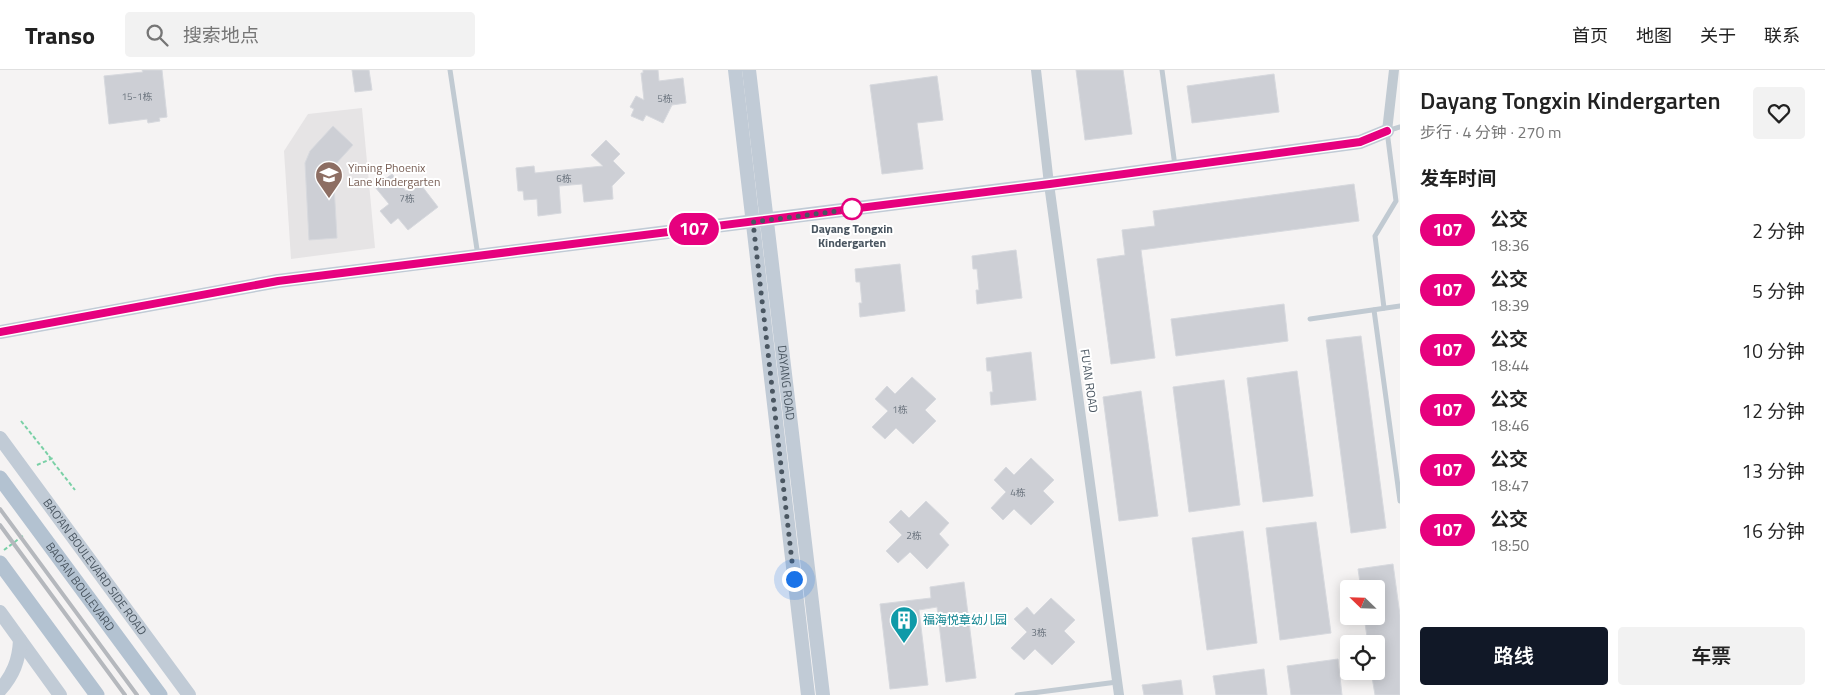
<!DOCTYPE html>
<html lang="zh">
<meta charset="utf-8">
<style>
body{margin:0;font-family:"Titillium Web","Noto Sans SC",sans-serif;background:#f2f2f2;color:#222;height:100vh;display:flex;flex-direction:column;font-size:19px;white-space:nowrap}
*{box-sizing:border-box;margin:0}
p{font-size:16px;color:#767676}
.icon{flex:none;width:28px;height:28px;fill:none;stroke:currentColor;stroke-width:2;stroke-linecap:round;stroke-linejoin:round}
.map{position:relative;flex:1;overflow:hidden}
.side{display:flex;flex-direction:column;background:#fff;width:425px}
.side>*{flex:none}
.badge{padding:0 10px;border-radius:16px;font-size:18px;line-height:32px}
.needle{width:32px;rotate:293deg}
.controls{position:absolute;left:1340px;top:510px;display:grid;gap:10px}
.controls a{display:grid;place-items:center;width:45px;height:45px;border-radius:5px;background:#fff;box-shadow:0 2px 12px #0003;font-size:25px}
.you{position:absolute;width:25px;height:25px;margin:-12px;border:4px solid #fff;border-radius:50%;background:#1a73e8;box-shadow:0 0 0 8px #1a73e833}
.map>.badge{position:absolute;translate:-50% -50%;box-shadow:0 0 0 2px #fff}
h2{padding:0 20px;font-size:19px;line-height:45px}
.round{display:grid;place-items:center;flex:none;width:52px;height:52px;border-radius:5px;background:#f2f2f2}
.summary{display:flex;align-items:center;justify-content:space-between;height:85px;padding:0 20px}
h1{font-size:24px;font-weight:600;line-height:38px}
.button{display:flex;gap:10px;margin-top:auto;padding:10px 20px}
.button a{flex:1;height:58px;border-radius:5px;background:#111827;color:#fff;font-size:20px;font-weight:600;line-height:58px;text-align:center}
.button a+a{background:#f2f2f2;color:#222}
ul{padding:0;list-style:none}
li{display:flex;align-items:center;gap:15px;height:60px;padding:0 20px}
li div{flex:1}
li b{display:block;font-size:19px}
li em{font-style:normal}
li .badge{min-width:55px;font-weight:700;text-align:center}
header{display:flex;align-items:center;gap:30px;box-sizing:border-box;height:70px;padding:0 25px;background:#fff;border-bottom:1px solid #e0e0e0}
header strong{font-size:24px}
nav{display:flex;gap:28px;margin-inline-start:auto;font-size:18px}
.search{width:350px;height:45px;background:#f2f2f2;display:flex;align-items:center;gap:12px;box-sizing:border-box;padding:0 18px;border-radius:5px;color:#767676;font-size:19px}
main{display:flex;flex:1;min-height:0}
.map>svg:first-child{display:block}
</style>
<header>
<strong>Transo</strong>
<div class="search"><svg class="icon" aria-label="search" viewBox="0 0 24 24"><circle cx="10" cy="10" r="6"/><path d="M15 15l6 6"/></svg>搜索地点</div>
<nav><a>首页</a><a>地图</a><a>关于</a><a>联系</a></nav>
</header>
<main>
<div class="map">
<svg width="1400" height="625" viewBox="0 0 1400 625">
<rect width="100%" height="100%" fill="#f5f3f3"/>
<polygon fill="#e6e4e5" points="362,38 375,178 291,189 284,81 308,44"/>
<g fill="#cdcfd5" stroke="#d7d9de">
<polygon points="142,0 162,0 167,47 159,48 160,51 148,53 147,49 109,54 104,6 143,2"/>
<polygon points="352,0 369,0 372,20 355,22"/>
<polygon points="643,0 658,0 659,11 683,8 686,33 672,35 663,53 646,45 643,51 631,46 634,39 630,37 636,26 644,30 641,3 643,3"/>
<polygon points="1076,0 1123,0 1132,64 1085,70"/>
<polygon points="1274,4 1279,42 1192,53 1187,16"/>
<polygon points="937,6 943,50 917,53 923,99 882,104 870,15"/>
<polygon points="333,56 353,75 333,97 337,168 309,170 305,93 310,81"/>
<polygon points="606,70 620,84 613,91 625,103 612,116 613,129 584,132 582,114 559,116 561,143 538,146 537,129 524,130 523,121 518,121 516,98 534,96 535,103 603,96 591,85"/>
<polygon points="392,104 406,121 418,111 438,137 408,160 398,148 391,154 380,141 389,134 375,117"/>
<polygon points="1354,114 1359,151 1141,180 1155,288 1111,294 1097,189 1125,185 1122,160 1155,156 1153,141"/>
<polygon points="1016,180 1022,228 977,234 976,220 979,220 977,199 973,199 972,186"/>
<polygon points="900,194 905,241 860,247 859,233 862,233 860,212 856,212 855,199"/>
<polygon points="1284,234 1288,271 1176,286 1171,249"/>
<polygon points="1361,266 1386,458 1351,463 1326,270"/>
<polygon points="1031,282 1036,330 991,335 990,322 993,322 991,301 987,301 986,288"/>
<polygon points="1297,301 1313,426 1263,432 1247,308"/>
<polygon points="912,307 936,329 925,340 936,351 913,374 896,358 885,369 872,357 888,341 875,329 887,316 895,324"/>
<polygon points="1224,310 1240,435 1189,442 1173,317"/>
<polygon points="1141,321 1158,446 1119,451 1103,327"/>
<polygon points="1031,388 1054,410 1043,421 1054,432 1031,455 1014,439 1003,450 991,438 1006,422 994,410 1006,397 1014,405"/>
<polygon points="926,431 949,453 939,464 949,475 927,499 910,482 898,493 886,481 902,465 889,452 901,440 909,448"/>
<polygon points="1316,452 1331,563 1280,570 1266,458"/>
<polygon points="1243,461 1257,573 1207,580 1192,468"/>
<polygon points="1393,494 1400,545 1400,625 1375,625 1371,601 1376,601 1376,574 1368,574 1364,546 1376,546 1376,519 1361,519 1358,499"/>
<polygon points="964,512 976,608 946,612 937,537 919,540 928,615 890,619 880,534 931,528 930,517"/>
<polygon points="1051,528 1075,550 1064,561 1075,572 1052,595 1035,579 1024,590 1011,578 1027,562 1014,549 1027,537 1034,545"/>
<polygon points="1338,589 1342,625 1291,625 1287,596"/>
<polygon points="1264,599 1267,625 1216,625 1213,606"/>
<polygon points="1181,610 1183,625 1144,625 1142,615"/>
</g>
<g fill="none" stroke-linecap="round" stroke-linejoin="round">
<g stroke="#7ad0a6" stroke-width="2" stroke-dasharray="4 2.5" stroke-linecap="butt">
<polyline points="21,351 49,386"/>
<polyline points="53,392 75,420"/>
<polyline points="37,395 53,388"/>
<polyline points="4,480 24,465"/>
</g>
<g stroke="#c1cad2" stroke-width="5">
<polyline points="450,0 478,186"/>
<polyline points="1162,0 1175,96"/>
<polyline points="1384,238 1375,166 1396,131 1387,61 1400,57"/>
<polyline points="1374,240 1400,431"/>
<polyline points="1310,249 1400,236"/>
<polyline points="1017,625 1117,612"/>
</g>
<g stroke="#c1cad2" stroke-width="10">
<polyline points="1036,0 1049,114 1119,625"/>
<polyline points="1387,61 1394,0"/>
</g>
<g stroke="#c1cbd6" stroke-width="14">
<polyline points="735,0 808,625"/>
<path id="s1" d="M749,0l74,625"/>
<polyline points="0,262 278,211 1049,114 1360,72 1387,61"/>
<path id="s2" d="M0,368l189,257"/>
<polyline points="0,542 60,625"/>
<path d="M0,620c13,-15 19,-29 20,-50"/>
</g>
<g stroke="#b3c2d1" stroke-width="15">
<path id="s3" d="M0,408l160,217"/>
<polyline points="0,493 97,625"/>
</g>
<g stroke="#b5b8bd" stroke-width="4">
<polyline points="0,439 137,625"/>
<polyline points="0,455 125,625"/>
</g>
<polyline stroke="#7ad0a6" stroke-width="2" stroke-dasharray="4 2.5" stroke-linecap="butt" points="49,386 53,392"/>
</g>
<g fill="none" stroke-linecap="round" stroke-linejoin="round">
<g stroke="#fff" stroke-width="11">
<polyline id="line" points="0,262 278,211 1050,114 1360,72 1387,61"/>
</g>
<use href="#line" stroke="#e6007e" stroke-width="8"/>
<polyline stroke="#4a5661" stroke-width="5" stroke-dasharray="0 9" points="794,509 753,152 861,138 852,139"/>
</g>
<defs>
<g id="school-pin" transform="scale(1.4375)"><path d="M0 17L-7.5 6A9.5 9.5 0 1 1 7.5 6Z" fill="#8d6e63" stroke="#fff"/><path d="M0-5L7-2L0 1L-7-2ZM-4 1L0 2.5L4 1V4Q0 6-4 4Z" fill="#fff"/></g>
<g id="building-pin" transform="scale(1.4375)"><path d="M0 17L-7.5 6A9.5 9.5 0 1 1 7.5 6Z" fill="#0f9aa8" stroke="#fff"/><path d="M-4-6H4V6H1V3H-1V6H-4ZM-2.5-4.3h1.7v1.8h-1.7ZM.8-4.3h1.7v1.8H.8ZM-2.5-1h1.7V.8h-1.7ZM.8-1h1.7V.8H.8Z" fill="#fff"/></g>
</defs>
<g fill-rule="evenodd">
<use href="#school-pin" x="329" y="105"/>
<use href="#building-pin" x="904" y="550"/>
</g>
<circle fill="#fff" stroke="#e6007e" stroke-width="2.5" cx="852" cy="139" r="10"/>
<g text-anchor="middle" stroke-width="4" stroke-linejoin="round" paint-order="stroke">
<g font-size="10" fill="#6b747e">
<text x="137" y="30">15-1栋</text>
<text x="665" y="32">5栋</text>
<text x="564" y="112">6栋</text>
<text x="407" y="132">7栋</text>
<text x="900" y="343">1栋</text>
<text x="1018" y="426">4栋</text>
<text x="914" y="469">2栋</text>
<text x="1039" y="566">3栋</text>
</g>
<g font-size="12" fill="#785e54" stroke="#fff" text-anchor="start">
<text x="348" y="102">Yiming Phoenix<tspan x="348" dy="14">Lane Kindergarten</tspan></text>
</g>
<g font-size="12" font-weight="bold" fill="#4a5661" stroke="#fff">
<text x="852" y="163">Dayang Tongxin<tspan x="852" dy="14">Kindergarten</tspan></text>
</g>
<g font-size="12" fill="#4a5661" stroke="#fff">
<text transform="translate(1089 311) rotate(82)" y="4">FU'AN ROAD</text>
<text dy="4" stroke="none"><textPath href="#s1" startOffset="315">DAYANG ROAD</textPath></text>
<text dy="4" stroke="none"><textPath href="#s2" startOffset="160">BAO'AN BOULEVARD SIDE ROAD</textPath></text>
<text dy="4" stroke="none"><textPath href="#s3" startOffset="135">BAO'AN BOULEVARD</textPath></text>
</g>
<g font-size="12" fill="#0d838f" stroke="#fff" text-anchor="start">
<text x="923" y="554">福海悦章幼儿园</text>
</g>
</g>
</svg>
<div class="controls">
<a><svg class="needle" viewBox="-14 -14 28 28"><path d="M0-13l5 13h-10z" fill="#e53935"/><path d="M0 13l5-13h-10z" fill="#767676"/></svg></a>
<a><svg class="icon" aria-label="locate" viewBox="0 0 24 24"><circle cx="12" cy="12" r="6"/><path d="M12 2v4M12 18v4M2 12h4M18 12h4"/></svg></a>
</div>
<div class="you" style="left:794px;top:509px"></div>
<b class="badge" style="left:694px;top:159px;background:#e6007e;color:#fff">107</b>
</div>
<section class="side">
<div class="summary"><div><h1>Dayang Tongxin Kindergarten</h1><p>步行 · 4 分钟 · 270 m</p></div><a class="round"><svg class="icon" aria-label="heart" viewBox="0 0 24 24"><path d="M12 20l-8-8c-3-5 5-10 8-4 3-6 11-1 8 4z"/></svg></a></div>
<h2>发车时间</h2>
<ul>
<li><span class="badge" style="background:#e6007e;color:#fff">107</span><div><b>公交</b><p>18:36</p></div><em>2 分钟</em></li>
<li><span class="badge" style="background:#e6007e;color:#fff">107</span><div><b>公交</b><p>18:39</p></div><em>5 分钟</em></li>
<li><span class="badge" style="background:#e6007e;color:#fff">107</span><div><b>公交</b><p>18:44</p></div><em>10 分钟</em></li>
<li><span class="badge" style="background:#e6007e;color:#fff">107</span><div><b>公交</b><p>18:46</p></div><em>12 分钟</em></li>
<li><span class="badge" style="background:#e6007e;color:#fff">107</span><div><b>公交</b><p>18:47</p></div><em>13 分钟</em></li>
<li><span class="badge" style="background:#e6007e;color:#fff">107</span><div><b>公交</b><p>18:50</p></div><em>16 分钟</em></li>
</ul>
<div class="button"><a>路线</a><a>车票</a></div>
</section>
</main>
